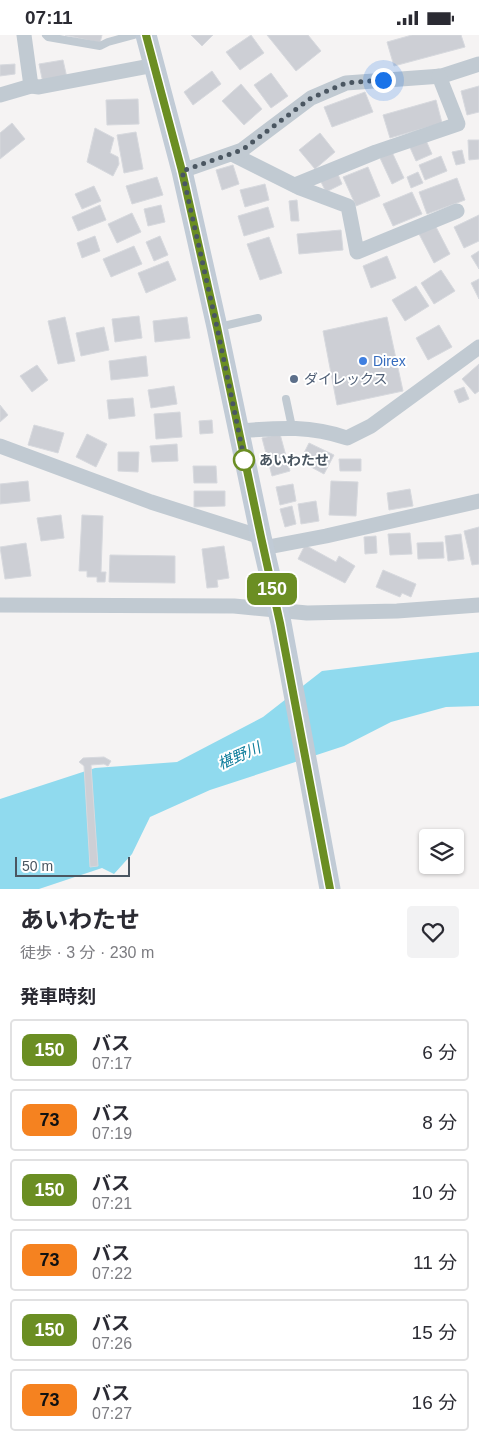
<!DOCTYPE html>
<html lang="ja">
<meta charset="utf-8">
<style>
body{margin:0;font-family:Helvetica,"Noto Sans JP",sans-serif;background:#f2f2f3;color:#2b2b33;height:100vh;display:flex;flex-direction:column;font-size:19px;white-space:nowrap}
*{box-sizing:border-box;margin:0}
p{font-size:16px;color:#7c7c81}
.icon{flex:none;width:28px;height:28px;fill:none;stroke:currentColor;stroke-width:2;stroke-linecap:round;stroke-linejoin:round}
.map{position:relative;height:854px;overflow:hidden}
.details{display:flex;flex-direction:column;background:#fff;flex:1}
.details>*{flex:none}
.badge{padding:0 10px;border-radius:8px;font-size:18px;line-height:32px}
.controls{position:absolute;left:419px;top:794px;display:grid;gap:10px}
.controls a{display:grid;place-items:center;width:45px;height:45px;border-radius:5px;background:#fff;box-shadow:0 1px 4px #0004;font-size:25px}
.scale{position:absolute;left:15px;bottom:12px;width:115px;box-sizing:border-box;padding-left:5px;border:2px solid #4a5661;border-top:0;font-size:14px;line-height:18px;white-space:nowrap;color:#4a5661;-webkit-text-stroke:4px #fff;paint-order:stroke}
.you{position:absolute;width:25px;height:25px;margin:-12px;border:4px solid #fff;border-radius:50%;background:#1a73e8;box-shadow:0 0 0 8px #1a73e833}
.map>.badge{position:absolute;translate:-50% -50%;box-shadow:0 0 0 2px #fff}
h2{padding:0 20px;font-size:19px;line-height:45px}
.round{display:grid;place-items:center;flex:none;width:52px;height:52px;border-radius:5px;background:#f2f2f3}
.overview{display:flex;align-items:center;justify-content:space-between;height:85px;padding:0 20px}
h1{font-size:24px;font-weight:700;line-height:38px}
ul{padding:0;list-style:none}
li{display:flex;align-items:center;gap:15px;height:62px;margin:0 10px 8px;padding:0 10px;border:2px solid #e1e1e2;border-radius:5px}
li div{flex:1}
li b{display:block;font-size:19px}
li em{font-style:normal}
li .badge{min-width:55px;font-weight:700;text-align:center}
.status{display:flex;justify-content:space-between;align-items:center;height:35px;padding:0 25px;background:#fff;direction:ltr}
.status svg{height:14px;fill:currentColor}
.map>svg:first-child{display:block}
</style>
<div class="status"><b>07:11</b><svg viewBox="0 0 49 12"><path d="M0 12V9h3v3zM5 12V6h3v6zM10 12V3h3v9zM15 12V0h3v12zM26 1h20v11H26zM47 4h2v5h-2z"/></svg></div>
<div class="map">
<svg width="479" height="854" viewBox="0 0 479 854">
<rect width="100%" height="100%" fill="#f5f3f3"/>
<polygon fill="#90daee" points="479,617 479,671 446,672 391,687 344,711 210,755 150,782 132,819 114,839 102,833 39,854 0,854 0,764 95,733 177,727 263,682 322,636"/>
<g fill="#cdcfd5" stroke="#d7d9de">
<polygon points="65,0 102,0 100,8"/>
<polygon points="191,0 213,0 202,11"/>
<polygon points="251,0 264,18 240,35 226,17"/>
<polygon points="267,0 308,0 321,16 296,36"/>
<polygon points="412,0 461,0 465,12 394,31 387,7"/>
<polygon points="63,25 67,43 43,48 39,29"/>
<polygon points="15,29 15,39 0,41 0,30"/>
<polygon points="212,36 221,49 193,70 184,57"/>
<polygon points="271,38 288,61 271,73 254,50"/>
<polygon points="241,49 262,74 244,90 222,66"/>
<polygon points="479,51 479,77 467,80 461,56"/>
<polygon points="365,57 373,77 332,92 324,72"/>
<polygon points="138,64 139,89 107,90 106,65"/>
<polygon points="436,65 442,88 390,103 383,80"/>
<polygon points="12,88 25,104 0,124 0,98"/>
<polygon points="95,93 114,103 110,118 118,122 119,129 113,141 87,127"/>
<polygon points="136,97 143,134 124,138 117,100"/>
<polygon points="320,98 335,117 315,134 299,115"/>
<polygon points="424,101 432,119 416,126 408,108"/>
<polygon points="468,105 479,105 479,124 469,125"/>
<polygon points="462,115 465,128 456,130 452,117"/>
<polygon points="392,117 404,143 392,149 380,123"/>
<polygon points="441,121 447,136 425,145 419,130"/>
<polygon points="233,130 239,149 222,155 216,135"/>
<polygon points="368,132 380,161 356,171 343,142"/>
<polygon points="337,137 342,149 326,157 320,145"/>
<polygon points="418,137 423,148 411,153 407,142"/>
<polygon points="157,142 163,160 132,169 126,151"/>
<polygon points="457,143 465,165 427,179 419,157"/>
<polygon points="265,149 269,165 245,172 240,155"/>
<polygon points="94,151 101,166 82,174 75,159"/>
<polygon points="412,157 422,179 393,191 383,169"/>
<polygon points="297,165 299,186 291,186 289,166"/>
<polygon points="100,170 106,185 78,196 72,182"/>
<polygon points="161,170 165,187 148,191 144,174"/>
<polygon points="268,172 274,192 244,201 238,181"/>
<polygon points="132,178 141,197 117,208 108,189"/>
<polygon points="479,180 479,206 464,213 454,192"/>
<polygon points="435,190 450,219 434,228 419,199"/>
<polygon points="341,195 343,215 299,219 297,199"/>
<polygon points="95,201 100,216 82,223 77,208"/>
<polygon points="160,201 168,220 154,226 146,207"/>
<polygon points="269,202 282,238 260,245 247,209"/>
<polygon points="134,211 142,229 111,242 103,224"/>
<polygon points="479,216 479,234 471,221"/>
<polygon points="387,221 396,243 371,253 363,231"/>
<polygon points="168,226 176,245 146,258 138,238"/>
<polygon points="441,235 455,256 434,269 421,248"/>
<polygon points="479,244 479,264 471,248"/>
<polygon points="416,251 429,271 405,286 392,265"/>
<polygon points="139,281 142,303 115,307 112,284"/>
<polygon points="65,282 75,326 58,329 48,286"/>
<polygon points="187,282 190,303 155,307 153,286"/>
<polygon points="387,282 403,356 337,370 323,296"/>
<polygon points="439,290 452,312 428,325 416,303"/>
<polygon points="104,292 109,315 81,321 76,298"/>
<polygon points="146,321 148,341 111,345 109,326"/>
<polygon points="479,329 479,356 475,359 462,344"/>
<polygon points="37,330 48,345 32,357 20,341"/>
<polygon points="174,351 177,369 151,373 148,355"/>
<polygon points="464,352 469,364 459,368 454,356"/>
<polygon points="133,363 135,381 109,384 107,365"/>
<polygon points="0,370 8,380 0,387"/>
<polygon points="180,377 182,402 156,404 154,379"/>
<polygon points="212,385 213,398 200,399 199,386"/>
<polygon points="34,390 64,398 58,418 28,410"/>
<polygon points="87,399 107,409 96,432 76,422"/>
<polygon points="280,399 290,436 272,441 262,403"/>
<polygon points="309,408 334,420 324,439 300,426"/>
<polygon points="177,409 178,426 152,427 150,411"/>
<polygon points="118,417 139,417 138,437 118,436"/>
<polygon points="339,424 361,424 361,436 340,436"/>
<polygon points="193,431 216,431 217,448 194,448"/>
<polygon points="28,446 30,466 0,469 0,449"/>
<polygon points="331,446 358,447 356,481 329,480"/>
<polygon points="293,449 296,466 280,470 276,452"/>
<polygon points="410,454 413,471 389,475 387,458"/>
<polygon points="194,456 225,456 225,471 194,472"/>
<polygon points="316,466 319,486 301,489 298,469"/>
<polygon points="292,471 296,489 285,492 280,474"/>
<polygon points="61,480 64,503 41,506 37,483"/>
<polygon points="82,480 103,481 101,537 106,537 105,547 97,547 97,542 87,542 87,536 79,536"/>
<polygon points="479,492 479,529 472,530 464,496"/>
<polygon points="410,498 412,519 390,520 388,499"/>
<polygon points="461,499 464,524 448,526 445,501"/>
<polygon points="376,501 377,518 365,519 364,502"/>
<polygon points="443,507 444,523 418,524 417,508"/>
<polygon points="26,508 31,541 5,544 0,512"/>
<polygon points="305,510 336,527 339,521 355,531 345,548 298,524"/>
<polygon points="224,511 229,543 217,545 218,552 207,553 202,514"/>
<polygon points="110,520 175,521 175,548 109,547"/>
<polygon points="383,535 416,549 411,562 402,558 400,562 376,552"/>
<polygon points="104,722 111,726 108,731 104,729 91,730 98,831 90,832 84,731 79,727 83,723"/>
</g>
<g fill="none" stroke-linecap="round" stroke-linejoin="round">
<g stroke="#c1cad2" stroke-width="8">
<polyline points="46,0 48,2 100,11 108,7 134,0"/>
<polyline points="219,292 258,283"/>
<polyline points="286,364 292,392"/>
</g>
<g stroke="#c1cad2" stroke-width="15">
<polyline points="24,0 31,51"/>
<polyline points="0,60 31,51 39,52 155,30"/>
<polyline points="232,119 300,153 348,171 357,217 457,176"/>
<polyline points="182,136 242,115 311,63 346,48 442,41 479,29"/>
<polyline points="295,150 376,117 458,89 439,41"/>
<path d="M238,396c41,-3 70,-6 109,7l24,-12 108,-79"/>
<polyline points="0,411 151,467 261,502"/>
<polyline points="263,513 326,501 479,466"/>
<polyline points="0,570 234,571 307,578 397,576 479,570"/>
</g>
<polyline stroke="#c1cbd6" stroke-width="21" points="146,0 182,136 217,292 261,502 281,588 330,854"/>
</g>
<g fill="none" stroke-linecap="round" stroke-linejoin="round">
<g stroke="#fff" stroke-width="11">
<polyline id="line" points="146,0 182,136 217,292 261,502 280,588 330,854"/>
</g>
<use href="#line" stroke="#6b8e23" stroke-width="8"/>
<polyline stroke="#4a5661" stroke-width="5" stroke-dasharray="0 9" points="244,425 246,432 217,292 182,136 242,115 311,63 346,48 383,45"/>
</g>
<circle fill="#3f7fe0" stroke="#fff" stroke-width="2" cx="363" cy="326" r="5"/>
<circle fill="#5c6f8a" stroke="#fff" stroke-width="2" cx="294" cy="344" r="5"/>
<circle fill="#fff" stroke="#6b8e23" stroke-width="2.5" cx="244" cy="425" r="10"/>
<g text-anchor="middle" stroke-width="4" stroke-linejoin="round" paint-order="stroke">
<g font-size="14" fill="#366cbe" stroke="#fff" text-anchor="start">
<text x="373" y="331">Direx</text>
</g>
<g font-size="14" fill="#4e5e75" stroke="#fff" text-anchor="start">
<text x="304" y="349">ダイレックス</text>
</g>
<g font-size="14" font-weight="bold" fill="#4a5661" stroke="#fff" text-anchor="start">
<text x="259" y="430">あいわたせ</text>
</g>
<g font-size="15" font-style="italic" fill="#0c7c9b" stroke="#fff">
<text transform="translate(239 721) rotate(-24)" y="5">椹野川</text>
</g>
</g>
</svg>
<div class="controls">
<a><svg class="icon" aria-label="layers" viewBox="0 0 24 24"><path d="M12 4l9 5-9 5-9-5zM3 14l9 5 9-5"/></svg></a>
</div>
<div class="scale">50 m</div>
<div class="you" style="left:383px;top:45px"></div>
<b class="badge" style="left:272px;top:554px;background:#6b8e23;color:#fff">150</b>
</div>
<section class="details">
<div class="overview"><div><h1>あいわたせ</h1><p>徒歩 · 3 分 · 230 m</p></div><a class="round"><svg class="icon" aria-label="heart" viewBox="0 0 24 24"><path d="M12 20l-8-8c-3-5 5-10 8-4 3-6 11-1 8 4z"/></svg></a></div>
<h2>発車時刻</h2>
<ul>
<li><span class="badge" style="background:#6b8e23;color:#fff">150</span><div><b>バス</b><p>07:17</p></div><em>6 分</em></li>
<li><span class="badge" style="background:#f58220;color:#111">73</span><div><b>バス</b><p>07:19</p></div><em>8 分</em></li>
<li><span class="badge" style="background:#6b8e23;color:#fff">150</span><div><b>バス</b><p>07:21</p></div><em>10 分</em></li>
<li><span class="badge" style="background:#f58220;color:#111">73</span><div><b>バス</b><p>07:22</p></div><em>11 分</em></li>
<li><span class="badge" style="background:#6b8e23;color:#fff">150</span><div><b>バス</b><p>07:26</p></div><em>15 分</em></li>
<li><span class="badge" style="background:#f58220;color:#111">73</span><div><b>バス</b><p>07:27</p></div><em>16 分</em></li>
</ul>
</section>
